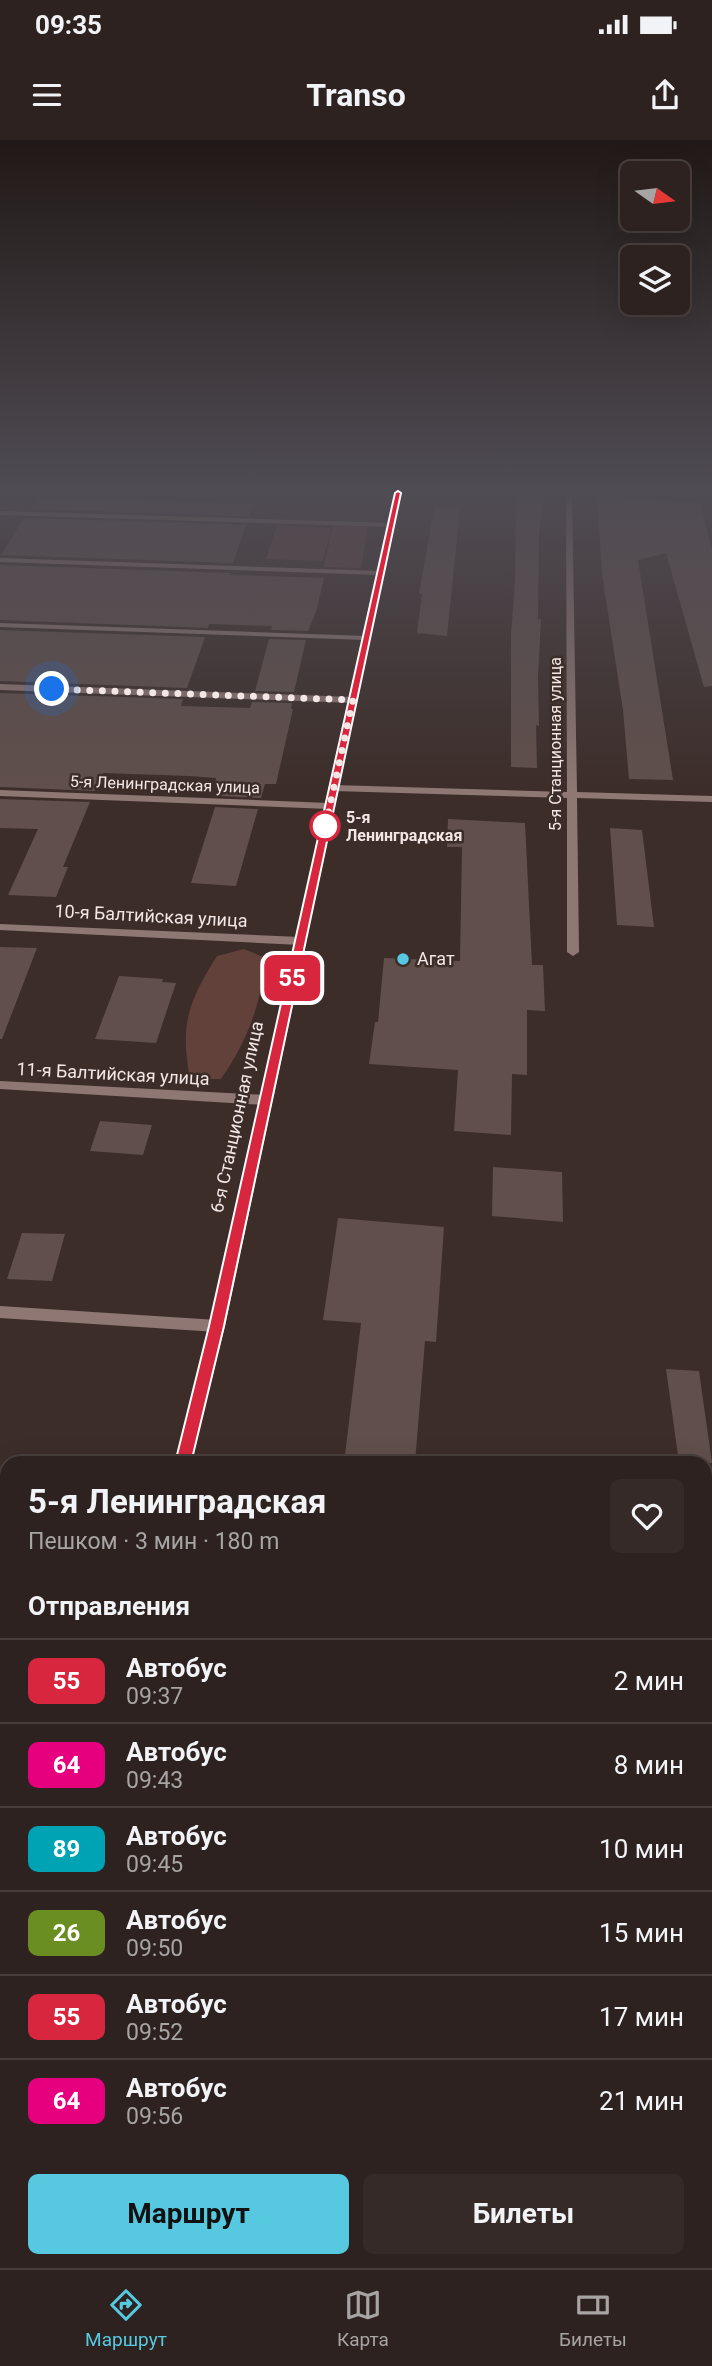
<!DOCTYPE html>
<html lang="ru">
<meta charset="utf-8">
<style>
body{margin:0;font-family:Roboto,sans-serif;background:#352a28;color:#f1f3f6;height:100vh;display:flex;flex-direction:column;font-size:26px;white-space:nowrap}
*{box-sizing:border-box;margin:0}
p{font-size:23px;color:#a7a4a4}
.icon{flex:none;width:38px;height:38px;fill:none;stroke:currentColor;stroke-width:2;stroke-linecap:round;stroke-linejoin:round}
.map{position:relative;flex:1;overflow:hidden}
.sheet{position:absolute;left:0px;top:1316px;width:712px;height:812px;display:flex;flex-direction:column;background:#2d221f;border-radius:21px 21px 0 0;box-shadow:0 7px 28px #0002,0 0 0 2px #483f3d}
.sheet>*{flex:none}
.badge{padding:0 14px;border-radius:10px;font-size:24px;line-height:46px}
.needle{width:46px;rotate:104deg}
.fabs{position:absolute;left:620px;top:21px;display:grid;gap:14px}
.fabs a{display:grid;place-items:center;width:70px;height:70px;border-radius:10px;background:#2d221f;box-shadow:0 7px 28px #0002,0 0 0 2px #483f3d;font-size:35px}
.you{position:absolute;width:35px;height:35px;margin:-18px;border:5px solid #fff;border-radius:50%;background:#1a73e8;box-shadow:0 0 0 10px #1a73e833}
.map>.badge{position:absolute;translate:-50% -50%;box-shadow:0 0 0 4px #fff}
h2{padding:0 28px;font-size:26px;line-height:63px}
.round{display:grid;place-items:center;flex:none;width:74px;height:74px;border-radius:10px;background:#352a28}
.head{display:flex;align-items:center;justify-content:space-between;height:119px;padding:0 28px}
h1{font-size:33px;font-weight:700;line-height:52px}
.action{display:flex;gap:14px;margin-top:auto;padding:14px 28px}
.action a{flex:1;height:80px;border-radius:10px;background:#56c9e1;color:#111;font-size:28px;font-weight:700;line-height:80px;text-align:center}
.action a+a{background:#352a28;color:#f1f3f6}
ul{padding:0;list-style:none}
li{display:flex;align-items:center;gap:21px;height:84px;padding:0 28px;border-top:2px solid #483f3d}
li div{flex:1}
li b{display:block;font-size:26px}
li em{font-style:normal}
li .badge{min-width:77px;font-weight:700;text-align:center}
.status{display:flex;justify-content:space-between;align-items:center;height:49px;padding:0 35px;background:#2d221f;direction:ltr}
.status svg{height:19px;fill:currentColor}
header{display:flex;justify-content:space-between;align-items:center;height:91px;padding:0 28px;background:#2d221f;font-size:32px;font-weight:700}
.tabs{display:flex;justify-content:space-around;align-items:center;height:98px;border-top:2px solid #483f3d;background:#2d221f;font-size:19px;color:#a7a4a4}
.tabs a{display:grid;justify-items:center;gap:4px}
.tabs .current{color:#56c9e1}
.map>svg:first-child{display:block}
</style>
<div class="status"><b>09:35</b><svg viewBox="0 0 49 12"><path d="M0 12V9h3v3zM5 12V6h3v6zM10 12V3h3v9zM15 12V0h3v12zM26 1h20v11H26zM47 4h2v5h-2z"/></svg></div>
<header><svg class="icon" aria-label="menu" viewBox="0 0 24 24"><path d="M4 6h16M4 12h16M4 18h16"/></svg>Transo<svg class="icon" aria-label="share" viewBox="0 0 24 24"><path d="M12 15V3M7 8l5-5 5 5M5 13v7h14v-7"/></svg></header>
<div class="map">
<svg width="712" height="2128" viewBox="0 0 712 2128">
<rect width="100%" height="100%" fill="#3c2d29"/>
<g fill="#62413a">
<polygon points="333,385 368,386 361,428 324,427"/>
<polygon points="277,386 331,388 323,421 266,419"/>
<path d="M244,809l19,8c1,44 -17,86 -42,122h-20l-12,-6c-9,-51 1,-74 28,-117z"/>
<polygon points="46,2121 538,2121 541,2128 39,2128"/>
</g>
<g fill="#604f4b">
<polygon points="516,353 544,353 539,393 538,479 541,479 538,537 539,586 536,585 537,628 511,627 511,494 515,441"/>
<polygon points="597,356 700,363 712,409 712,546 704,547 666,413 638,420 673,640 629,639 623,570 602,434"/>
<polygon points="36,360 140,360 253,364 249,376 30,369"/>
<polygon points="434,368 460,369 447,496 417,493 422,454 419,454"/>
<polygon points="24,378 246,385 233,423 1,415"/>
<polygon points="0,425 230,433 230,435 324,438 316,472 308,491 271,490 272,486 209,484 208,488 0,480"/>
<polygon points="0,490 205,497 187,548 0,541"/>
<polygon points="269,499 306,500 294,552 255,551"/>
<polygon points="0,553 183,559 181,566 250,568 252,562 292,563 291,569 293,569 276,644 265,644 261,658 219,656 223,644 215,644 216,638 189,636 103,633 95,651 0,647"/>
<polygon points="0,659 90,662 63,727 68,727 56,757 8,755 38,689 0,688"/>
<polygon points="215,667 258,669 236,746 191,743"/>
<polygon points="448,679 525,683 532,825 543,825 545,871 527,870 527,935 512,934 511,995 454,991 458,930 369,924 375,882 378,882 384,818 460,821 462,707 447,707"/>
<polygon points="610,688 642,690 654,787 617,785"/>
<polygon points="0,807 37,808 2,899 0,899"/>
<polygon points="119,836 163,839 162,842 176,843 156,903 95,899"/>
<polygon points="100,981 152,985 143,1015 90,1011"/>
<polygon points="493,1027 562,1032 563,1082 492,1076"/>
<polygon points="338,1078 444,1087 436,1202 425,1201 415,1323 344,1323 361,1183 323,1180"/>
<polygon points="22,1093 65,1094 52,1141 7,1139"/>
<polygon points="666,1229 699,1231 712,1323 679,1323"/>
</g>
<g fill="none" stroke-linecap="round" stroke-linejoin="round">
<g fill="#8f7873" fill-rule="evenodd">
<polygon points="566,353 572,353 577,652 712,656 712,662 577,658 579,812 573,816 567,812 567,658 334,651 329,648 334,645 567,652"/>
<polygon points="0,371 391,383 395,385 391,387 0,375"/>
<polygon points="0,418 380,431 384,433 380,435 0,422"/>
<polygon points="0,483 366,496 370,498 366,500 0,487"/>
<polygon points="0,544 353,557 357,560 353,563 0,550"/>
<polygon points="0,650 329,663 334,666 329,669 0,656"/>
<polygon points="0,784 300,797 306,801 300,805 0,790"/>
<polygon points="0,941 266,955 272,960 266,965 0,949"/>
<polygon points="0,1166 217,1180 222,1182 225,1186 222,1190 217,1192 0,1178"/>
<polygon points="0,1473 7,1474 7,1492 0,1491"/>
</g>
<polygon fill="#8f7873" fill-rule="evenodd" points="705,2079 712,2080 712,2104 705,2103"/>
<g fill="#c4a098" fill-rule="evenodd">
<polygon points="395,353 401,353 225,1186 191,1323 175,1323 209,1186"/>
<polygon points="7,2033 7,2084 0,2087 0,2036"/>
</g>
</g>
<linearGradient id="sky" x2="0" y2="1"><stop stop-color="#211917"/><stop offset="0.54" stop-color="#504c54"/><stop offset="1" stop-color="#504c54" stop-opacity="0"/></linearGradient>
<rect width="712" height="651" fill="url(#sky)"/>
<polygon fill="#d7263d" stroke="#fff" stroke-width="2" points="398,351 401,353 224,1186 191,1323 189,1328 183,1330 178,1328 175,1323 209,1186 395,353"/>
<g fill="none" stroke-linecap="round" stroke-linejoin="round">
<polyline stroke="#f2e7e5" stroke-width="7" stroke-dasharray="0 12.6" points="52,549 353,560 324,693 325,686"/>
</g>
<circle fill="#fff" stroke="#d7263d" stroke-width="3.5" cx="325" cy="686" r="14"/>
<circle fill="#56c9e1" stroke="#3c2d29" stroke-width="2.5" cx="403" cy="819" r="7"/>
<g text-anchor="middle" stroke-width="5" stroke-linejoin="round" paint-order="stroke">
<g font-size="16" fill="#f2e7e5" stroke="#3c2d29">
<text transform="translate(555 604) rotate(-90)" y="6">5-я Станционная улица</text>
<text transform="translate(165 644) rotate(2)" y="6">5-я Ленинградская улица</text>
</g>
<g font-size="16" font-weight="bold" fill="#f2e7e5" stroke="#3c2d29" text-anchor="start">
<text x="346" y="683">5-я<tspan x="346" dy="18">Ленинградская</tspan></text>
</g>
<g font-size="18" fill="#f2e7e5" stroke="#3c2d29">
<text transform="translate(151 776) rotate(3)" y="6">10-я Балтийская улица</text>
<text transform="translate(113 934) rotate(3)" y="6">11-я Балтийская улица</text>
<text transform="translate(237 977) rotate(-78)" y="6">6-я Станционная улица</text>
</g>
<g font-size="18" fill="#f2e7e5" stroke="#3c2d29" text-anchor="start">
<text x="417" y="825">Агат</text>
</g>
</g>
</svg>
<div class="fabs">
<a><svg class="needle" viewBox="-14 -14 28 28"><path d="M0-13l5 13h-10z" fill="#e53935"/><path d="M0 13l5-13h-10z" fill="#a7a4a4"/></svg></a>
<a><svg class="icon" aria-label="layers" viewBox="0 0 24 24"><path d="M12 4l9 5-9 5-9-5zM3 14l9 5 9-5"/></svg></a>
</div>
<div class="you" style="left:52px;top:549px"></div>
<b class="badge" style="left:292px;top:838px;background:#d7263d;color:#fff">55</b>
<section class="sheet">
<div class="head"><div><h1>5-я Ленинградская</h1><p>Пешком · 3 мин · 180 m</p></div><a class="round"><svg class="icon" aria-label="heart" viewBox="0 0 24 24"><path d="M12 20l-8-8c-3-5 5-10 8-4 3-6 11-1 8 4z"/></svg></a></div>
<h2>Отправления</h2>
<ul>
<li><span class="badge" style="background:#d7263d;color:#fff">55</span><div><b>Автобус</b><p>09:37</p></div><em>2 мин</em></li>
<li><span class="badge" style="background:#e6007e;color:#fff">64</span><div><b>Автобус</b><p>09:43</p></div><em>8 мин</em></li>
<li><span class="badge" style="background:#00a3b4;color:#fff">89</span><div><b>Автобус</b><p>09:45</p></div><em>10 мин</em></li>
<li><span class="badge" style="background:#6b8e23;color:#fff">26</span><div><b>Автобус</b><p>09:50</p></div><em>15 мин</em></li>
<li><span class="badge" style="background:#d7263d;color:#fff">55</span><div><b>Автобус</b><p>09:52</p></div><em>17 мин</em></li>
<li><span class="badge" style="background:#e6007e;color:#fff">64</span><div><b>Автобус</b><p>09:56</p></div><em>21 мин</em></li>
</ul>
<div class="action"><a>Маршрут</a><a>Билеты</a></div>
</section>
</div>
<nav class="tabs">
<a class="current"><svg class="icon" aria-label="directions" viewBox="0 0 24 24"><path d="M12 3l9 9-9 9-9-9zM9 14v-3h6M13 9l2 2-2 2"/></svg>Маршрут</a>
<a><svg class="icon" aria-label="map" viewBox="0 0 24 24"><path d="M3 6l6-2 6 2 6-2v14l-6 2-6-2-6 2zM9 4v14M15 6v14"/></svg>Карта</a>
<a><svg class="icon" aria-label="tickets" viewBox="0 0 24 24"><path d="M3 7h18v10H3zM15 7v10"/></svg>Билеты</a>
</nav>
